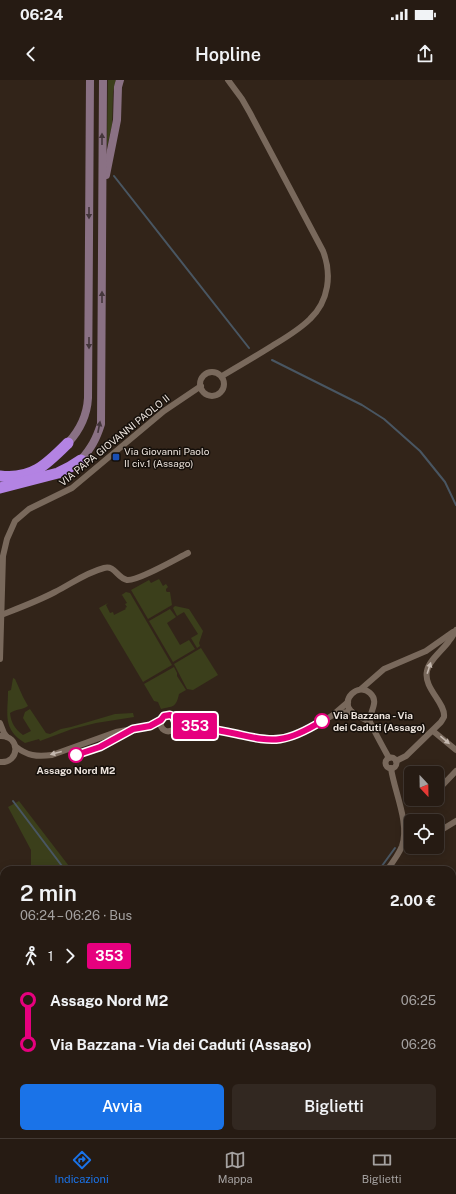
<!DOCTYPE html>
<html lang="it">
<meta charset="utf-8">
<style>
body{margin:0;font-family:"Public Sans",sans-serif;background:#322821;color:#f1f3f6;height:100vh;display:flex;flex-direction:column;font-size:15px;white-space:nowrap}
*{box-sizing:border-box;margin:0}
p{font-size:13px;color:#a4a1a0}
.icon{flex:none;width:22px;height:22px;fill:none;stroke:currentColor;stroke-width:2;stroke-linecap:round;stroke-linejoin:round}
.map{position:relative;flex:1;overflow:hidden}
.side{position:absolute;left:0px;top:786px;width:456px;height:272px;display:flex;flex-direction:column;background:#261b13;border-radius:12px 12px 0 0;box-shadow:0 2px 10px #0003,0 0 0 1px #423933}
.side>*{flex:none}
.badge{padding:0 8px;border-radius:3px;font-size:14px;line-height:26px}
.needle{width:26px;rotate:158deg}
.controls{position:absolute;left:404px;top:686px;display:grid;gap:8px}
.controls a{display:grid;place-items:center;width:40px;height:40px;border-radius:6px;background:#261b13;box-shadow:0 2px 10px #0003,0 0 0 1px #423933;font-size:20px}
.map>.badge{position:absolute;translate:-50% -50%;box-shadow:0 0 0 2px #fff}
.legs{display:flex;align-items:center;gap:6px;height:44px;padding:0 20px;font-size:13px}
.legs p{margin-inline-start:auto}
.head{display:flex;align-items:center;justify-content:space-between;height:68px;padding:0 20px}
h1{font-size:22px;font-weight:600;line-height:30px}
.action{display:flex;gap:8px;margin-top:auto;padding:8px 20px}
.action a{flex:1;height:46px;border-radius:6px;background:#1a73e8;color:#fff;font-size:16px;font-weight:600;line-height:46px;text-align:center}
.action a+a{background:#322821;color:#f1f3f6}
ul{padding:0 20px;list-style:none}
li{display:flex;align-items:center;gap:14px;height:44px;font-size:15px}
li i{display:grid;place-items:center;width:6px;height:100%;margin:0 5px;background:currentColor}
li i::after{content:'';width:10px;height:10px;margin:-5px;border:3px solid;border-radius:50%;background:#261b13}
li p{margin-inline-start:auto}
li:first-child i{background:linear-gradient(#0000 50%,currentColor 0)}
li:last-child i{background:linear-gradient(currentColor 50%,#0000 0)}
.status{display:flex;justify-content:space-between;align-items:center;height:28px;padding:0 20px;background:#261b13;direction:ltr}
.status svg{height:11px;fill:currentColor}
header{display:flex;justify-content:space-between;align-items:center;height:52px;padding:0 20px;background:#261b13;font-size:18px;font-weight:600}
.tabs{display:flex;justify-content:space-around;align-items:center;height:56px;border-top:1px solid #423933;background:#261b13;font-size:11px;color:#a4a1a0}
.tabs a{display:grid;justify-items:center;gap:2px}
.tabs .current{color:#1a73e8}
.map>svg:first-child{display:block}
</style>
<div class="status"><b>06:24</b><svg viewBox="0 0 49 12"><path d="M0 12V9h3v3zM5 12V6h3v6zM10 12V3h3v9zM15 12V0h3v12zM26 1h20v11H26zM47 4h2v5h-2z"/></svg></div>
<header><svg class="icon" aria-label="back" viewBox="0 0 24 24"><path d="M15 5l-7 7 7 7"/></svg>Hopline<svg class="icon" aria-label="share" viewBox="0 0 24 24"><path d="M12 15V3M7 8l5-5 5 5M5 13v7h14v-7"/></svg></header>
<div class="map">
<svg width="456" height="1058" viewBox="0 0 456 1058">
<rect width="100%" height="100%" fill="#322419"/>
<g fill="#3b3f1b">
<polygon points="108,0 116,0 113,12 112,45 107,67"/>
<polygon points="159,499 163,506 166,504 168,507 166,509 166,511 167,512 170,512 172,525 148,539 131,510 149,500 151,503"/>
<polygon points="126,512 130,513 172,585 143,602 99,528 108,523 106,525 110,533 113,532 114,535 126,529 125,528 127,527 125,524 127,523 122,515 120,516"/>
<polygon points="175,526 189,529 203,551 199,563 200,566 197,568 191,558 198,554 184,532 177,536 173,528"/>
<polygon points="170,529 176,537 167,543 180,565 189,560 195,569 173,582 149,541"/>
<polygon points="201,568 218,595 193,610 187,609 174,584"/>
<path d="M174,587l3,6v3l9,14 -7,4c-3,14 -6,12 -18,15l-3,-7 -4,-1 -10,-17z"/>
<path d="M13,598l2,1 8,18 5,9c-6,4 -12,3 -18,7 1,10 5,16 13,22l8,-4 -8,-13 2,-6 5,-3 16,24 4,1 11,-5 10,-2 44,-13 18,-1 1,4 -38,6 -24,6 -32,12 -1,-2 -14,4c-23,-14 -17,-29 -17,-52l3,-1z"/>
<polygon points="19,721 72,790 31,790 31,770 8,727"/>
<polygon points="4,946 4,1007 0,1015 0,949"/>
</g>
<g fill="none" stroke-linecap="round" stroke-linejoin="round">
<g stroke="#495662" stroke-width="2">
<polyline points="114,96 249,268"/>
<polyline points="272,280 362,325 384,339 420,371 445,402 456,425"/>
<polyline points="13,721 65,790"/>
<polyline points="379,790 395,768"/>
<polyline points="452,964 456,963"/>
<polyline points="0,1002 4,995"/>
<polyline points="178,1058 181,1054"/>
<polyline points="187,1058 190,1054"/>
</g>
<g stroke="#79695c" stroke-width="6">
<circle cx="212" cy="304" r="12"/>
<path d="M222,296c17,-10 34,-20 50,-30 13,-8 27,-16 38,-27 19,-18 22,-45 13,-68l-73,-138 -8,-14 -14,-19"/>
<path d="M1,535c18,-7 37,-14 54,-23 16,-8 30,-19 49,-24 11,-3 13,10 23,12 11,1 49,-21 61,-27"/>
<polyline points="0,579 3,476 7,459 15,441 29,429 72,408 164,331 201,306"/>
<polyline points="361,609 384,589 426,571 453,552"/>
<polyline points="334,634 348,622"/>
<path d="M370,642c-5,-3 -15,-6 -19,-11 -11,-11 7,-29 19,-18 10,9 -1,18 0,29 1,2 3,6 4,8 5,10 10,19 15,28"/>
<polyline points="0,643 4,653 7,657"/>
<polyline points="176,643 254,657 279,659 298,654 313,647 333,635 347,632 352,632"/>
<polyline points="433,651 456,670"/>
<path d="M0,656c21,-1 20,28 0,26"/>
<path d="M15,666c12,10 22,11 37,9l64,-23 34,-6 11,-6 1,-2 5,-2h5l4,4 -1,8c-7,7 -16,2 -14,-8"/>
<circle cx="391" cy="683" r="5.5"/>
<path d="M396,681l10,-5 35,-34c1,-2 2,-3 3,-5 2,-14 -21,-29 -17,-46 2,-11 16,-21 22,-30 3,-3 5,-7 7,-11"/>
<polyline points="437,711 456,691"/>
<polyline points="437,750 443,749 456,741"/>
<path d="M387,790c6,-8 12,-16 15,-24 8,-23 -8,-55 -11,-78"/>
<polyline points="196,1058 199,1054"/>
</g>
<g stroke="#8a7184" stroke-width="8">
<polyline points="106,95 117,40 118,7 120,0"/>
<path d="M68,363c12,-13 19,-27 20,-45l2,-318"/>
<path d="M81,380c10,-12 15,-20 20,-36l2,-344"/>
</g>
<g stroke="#b383e3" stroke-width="11">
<path d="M0,396c32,4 47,-12 68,-33"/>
<polyline points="0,408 58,393 70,387 81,380"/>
</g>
</g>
<defs><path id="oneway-solid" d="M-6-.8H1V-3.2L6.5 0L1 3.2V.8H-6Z"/></defs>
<g fill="#44363b">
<use href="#oneway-solid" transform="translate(102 59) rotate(-90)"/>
<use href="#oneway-solid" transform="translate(89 133) rotate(90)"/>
<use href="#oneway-solid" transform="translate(102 217) rotate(-90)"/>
<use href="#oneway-solid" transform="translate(89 263) rotate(90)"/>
<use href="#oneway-solid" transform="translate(99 347) rotate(-79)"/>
</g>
<g fill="#c4b8af">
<use href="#oneway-solid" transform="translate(429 588) rotate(-72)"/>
<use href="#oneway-solid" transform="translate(445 660) rotate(40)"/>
<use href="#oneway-solid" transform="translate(56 673) rotate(165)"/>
</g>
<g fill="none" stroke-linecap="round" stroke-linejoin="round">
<g stroke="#fff" stroke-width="9">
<path id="line-1" d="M76,675l24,-8 33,-18 17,-3 11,-6 3,-4 6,-1 2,1 2,2 2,5c21,3 41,7 61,11 14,3 29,7 43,5 15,-2 29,-10 42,-18"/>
</g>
<use href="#line-1" stroke="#e6007e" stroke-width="6"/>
</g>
<rect fill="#1a4fb4" stroke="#150f0a" stroke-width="1.5" x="112" y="373" width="8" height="8" rx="2"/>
<g fill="#fff" stroke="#e6007e" stroke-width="2">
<circle cx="322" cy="641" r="7"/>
<circle cx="76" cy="675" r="7"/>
</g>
<g text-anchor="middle" stroke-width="3" stroke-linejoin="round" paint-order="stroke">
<g font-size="10" fill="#ece3dc" stroke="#150f0a">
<text transform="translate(114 360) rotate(-39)" y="4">VIA PAPA GIOVANNI PAOLO II</text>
</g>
<g font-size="10" fill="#ece3dc" stroke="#150f0a" text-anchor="start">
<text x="124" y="375">Via Giovanni Paolo<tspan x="124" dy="12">II civ.1 (Assago)</tspan></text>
</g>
<g font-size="10" font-weight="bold" fill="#ece3dc" stroke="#150f0a" text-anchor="start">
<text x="333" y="639">Via Bazzana - Via<tspan x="333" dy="12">dei Caduti (Assago)</tspan></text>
<text x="76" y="694" text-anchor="middle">Assago Nord M2</text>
</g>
</g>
</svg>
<div class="controls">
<a><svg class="needle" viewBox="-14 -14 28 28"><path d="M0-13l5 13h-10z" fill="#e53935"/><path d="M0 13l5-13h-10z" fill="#a4a1a0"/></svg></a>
<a><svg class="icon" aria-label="locate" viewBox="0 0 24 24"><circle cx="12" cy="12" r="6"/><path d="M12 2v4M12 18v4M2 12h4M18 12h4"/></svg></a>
</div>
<b class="badge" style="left:195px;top:646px;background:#e6007e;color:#fff">353</b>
<section class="side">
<div class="head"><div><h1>2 min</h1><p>06:24 – 06:26 · Bus</p></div><b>2.00 €</b></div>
<div class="legs"><svg class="icon" aria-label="walk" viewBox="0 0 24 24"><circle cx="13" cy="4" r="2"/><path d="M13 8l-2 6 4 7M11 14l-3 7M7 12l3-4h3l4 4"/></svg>1<svg class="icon" aria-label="forward" viewBox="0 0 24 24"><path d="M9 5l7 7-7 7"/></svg><b class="badge" style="background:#e6007e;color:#fff">353</b></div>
<ul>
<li><i style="color:#e6007e"></i><b>Assago Nord M2</b><p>06:25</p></li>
<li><i style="color:#e6007e"></i><b>Via Bazzana - Via dei Caduti (Assago)</b><p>06:26</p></li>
</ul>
<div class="action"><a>Avvia</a><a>Biglietti</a></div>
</section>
</div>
<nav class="tabs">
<a class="current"><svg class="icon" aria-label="directions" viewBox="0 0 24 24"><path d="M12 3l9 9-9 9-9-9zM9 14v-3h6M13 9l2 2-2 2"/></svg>Indicazioni</a>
<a><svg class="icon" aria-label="map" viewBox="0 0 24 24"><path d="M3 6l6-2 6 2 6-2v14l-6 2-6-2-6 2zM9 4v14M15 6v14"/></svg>Mappa</a>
<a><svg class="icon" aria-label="tickets" viewBox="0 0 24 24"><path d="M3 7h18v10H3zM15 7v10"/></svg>Biglietti</a>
</nav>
